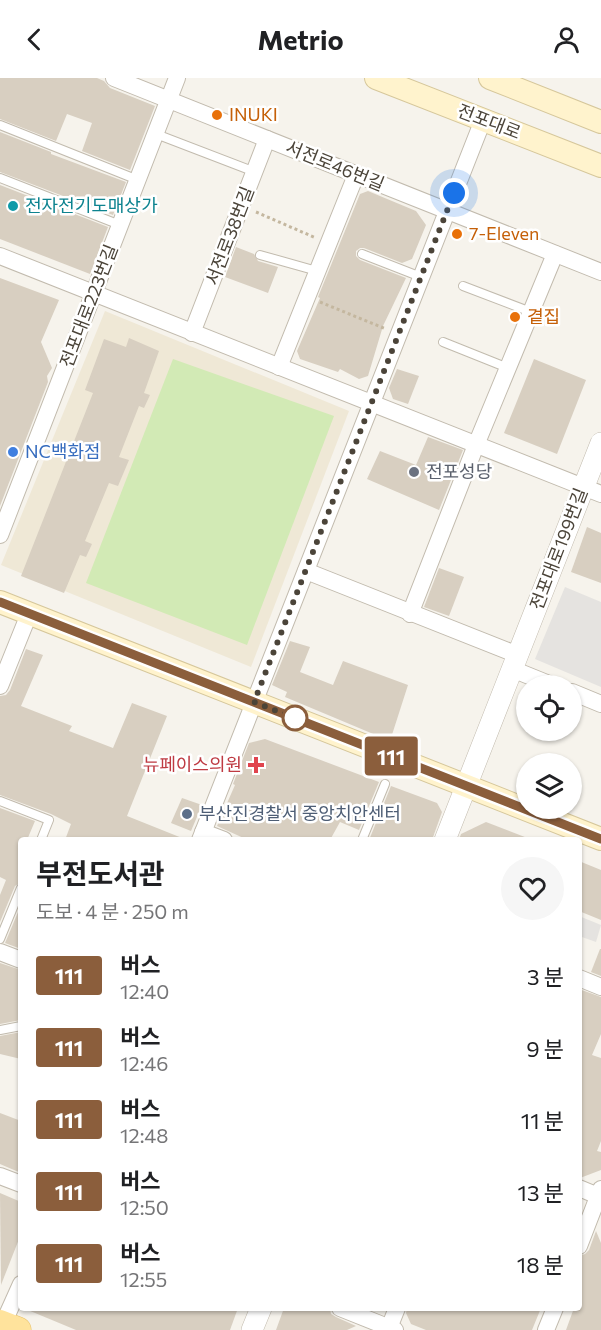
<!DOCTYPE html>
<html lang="ko">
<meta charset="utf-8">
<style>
body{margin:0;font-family:Commissioner,"Noto Sans KR",sans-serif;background:#f6f6f6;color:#202124;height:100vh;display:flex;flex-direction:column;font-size:22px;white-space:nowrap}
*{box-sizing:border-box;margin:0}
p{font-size:20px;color:#757577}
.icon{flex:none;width:33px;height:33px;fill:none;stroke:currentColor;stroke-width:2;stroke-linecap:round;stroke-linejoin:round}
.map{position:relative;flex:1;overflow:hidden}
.panel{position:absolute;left:18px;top:759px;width:564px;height:474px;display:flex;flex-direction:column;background:#fff;border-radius:6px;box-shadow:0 2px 4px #0004}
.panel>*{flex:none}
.badge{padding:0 12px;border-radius:4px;font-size:21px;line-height:39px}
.buttons{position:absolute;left:516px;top:597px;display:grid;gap:12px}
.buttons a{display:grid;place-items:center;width:66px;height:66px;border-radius:50%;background:#fff;box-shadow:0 2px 4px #0004;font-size:30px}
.you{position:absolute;width:30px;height:30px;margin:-15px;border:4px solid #fff;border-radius:50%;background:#1a73e8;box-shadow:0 0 0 9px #1a73e833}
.map>.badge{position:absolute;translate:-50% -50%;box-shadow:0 0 0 3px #fff}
.round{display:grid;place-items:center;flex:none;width:63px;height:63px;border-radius:32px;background:#f6f6f6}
.headline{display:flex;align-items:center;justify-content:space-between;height:102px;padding:0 18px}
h1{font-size:28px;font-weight:700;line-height:45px}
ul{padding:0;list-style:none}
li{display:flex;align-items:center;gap:18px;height:72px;padding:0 18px}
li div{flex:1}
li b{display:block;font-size:22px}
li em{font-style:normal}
li .badge{min-width:66px;font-weight:700;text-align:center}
header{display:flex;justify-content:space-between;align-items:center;height:78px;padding:0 18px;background:#fff;font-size:27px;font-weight:700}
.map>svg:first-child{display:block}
</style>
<header><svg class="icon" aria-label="back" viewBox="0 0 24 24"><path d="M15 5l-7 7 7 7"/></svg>Metrio<svg class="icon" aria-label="person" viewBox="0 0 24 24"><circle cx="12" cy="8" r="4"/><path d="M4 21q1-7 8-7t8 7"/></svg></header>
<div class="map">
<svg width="601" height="1252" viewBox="0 0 601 1252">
<rect width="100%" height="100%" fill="#f6f3ec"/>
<polygon fill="#efe8d6" points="105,233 349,333 251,589 1,487"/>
<polygon fill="#d2eab5" points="173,281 334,338 247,567 86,505"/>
<g fill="#e5e3e0">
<polygon points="565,509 601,524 601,609 535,581"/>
<polygon points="579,838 601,847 596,864 579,858"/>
</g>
<g fill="#d8cfc1">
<polygon points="0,0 97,0 104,3 110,10 155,28 130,92 82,73 92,45 67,36 56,63 0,41"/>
<polygon points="0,54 51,74 51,76 126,104 113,137 0,94"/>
<polygon points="0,107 108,149 90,196 0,161"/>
<polygon points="368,113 416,133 426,147 412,181 402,185 364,170 360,170 356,173 356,178 360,182 406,200 383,248 368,298 359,301 340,291 338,294 300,281 297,273 320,220 318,219 360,116"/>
<polygon points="236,169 254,176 258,183 278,189 268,215 225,199"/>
<polygon points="0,200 59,222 41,264 52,290 47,298 48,304 0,428"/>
<polygon points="129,260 159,273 144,315 150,317 144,330 139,328 119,379 129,382 118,408 109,405 85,463 92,466 86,479 80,477 64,515 21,498 93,315 85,312 104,261 126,269"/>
<polygon points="534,281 586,302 557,376 504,355"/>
<polygon points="397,291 419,298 408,326 393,321 389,310"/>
<polygon points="428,359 463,372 439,432 367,401 380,373 416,387"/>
<polygon points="587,449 601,455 601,505 571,494"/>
<polygon points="439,490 464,499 449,538 424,529"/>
<polygon points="290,563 310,569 300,594 333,607 343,583 408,607 390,663 285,619 287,614 272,607"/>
<polygon points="26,571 43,577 21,628 72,648 69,653 113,670 132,625 167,638 127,738 187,762 65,762 71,746 51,736 0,717 0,618 6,617 10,612"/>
<polygon points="265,661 379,704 359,752 340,744 330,762 248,762 217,748 235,707 233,706 249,665"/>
<polygon points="391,708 437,725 442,734 432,762 369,762"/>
<polygon points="182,720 202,727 191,753 171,745"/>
<polygon points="0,730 35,743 27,762 21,762 21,804 15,808 0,844 0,817 6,802 0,799"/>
<polygon points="486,744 530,761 530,762 459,762 461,756"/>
<polygon points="579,783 601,792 601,842 579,833"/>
<polygon points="21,827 21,871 5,865"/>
<polygon points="600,871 601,871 601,898 591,894"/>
<polygon points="0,885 21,892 21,942 0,946"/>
<polygon points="579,911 601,919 601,956 592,977 601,980 601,1063 597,1073 601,1074 601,1092 580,1100"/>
<polygon points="21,954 21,981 0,976 0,958"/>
<polygon points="0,1035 21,1043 21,1095 0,1086"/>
<polygon points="0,1115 21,1124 21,1156 1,1207"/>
<polygon points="596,1153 601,1165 601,1252 566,1252 574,1230 579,1230 579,1178 585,1176 589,1172"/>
<polygon points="23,1230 238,1230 230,1252 76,1252"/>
<polygon points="284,1230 330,1230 331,1236 336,1239 356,1248 347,1252 276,1252"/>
<polygon points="407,1230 541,1230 532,1252 426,1252 411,1246 406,1235"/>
</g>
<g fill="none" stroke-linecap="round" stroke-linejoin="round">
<g stroke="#c2bbae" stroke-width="10">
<g id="service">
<polyline points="0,47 138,102"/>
<polyline points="156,56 255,94"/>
<polyline points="0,100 120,147"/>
<polyline points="362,176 421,199"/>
<polyline points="260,177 317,193"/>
<polyline points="463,208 531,234"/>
<polyline points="443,264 508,290"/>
<polyline points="0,723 49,742 41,762"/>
<polyline points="362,762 385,706"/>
<polyline points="0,861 21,810"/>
<polyline points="0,952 21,948"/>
</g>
</g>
<g stroke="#c2bbae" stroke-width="18">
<g id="minor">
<polyline points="114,0 601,194"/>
<polyline points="0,178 601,416"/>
<polyline points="192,255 267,61"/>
<polyline points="279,289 356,97"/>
<polyline points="0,457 177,0"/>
<polyline points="306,493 518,577"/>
<polyline points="410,536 476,367 555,176"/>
<polyline points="512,591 554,608"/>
<polyline points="0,608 29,536"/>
<polyline points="572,614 601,626"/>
<polyline points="203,754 224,762"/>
<polyline points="200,762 483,42"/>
<polyline points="0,874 21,882"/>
<polyline points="579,900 601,909"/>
<polyline points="0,1098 21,1106"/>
<polyline points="579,1110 598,1118"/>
<polyline points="579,1168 601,1111"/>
<polyline points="340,1230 395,1252"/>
<polyline points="3,1246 21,1206"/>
<polyline points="389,1250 397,1230"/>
<polyline points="546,1252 555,1230"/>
</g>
</g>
<g stroke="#c2bbae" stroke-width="22">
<g id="tertiary">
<polyline points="445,762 601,365"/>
<polyline points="252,1252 261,1230"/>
</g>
</g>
<g stroke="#d6c79b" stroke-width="24">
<g id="secondary">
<polyline points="376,0 601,88"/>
<polyline points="490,0 601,44"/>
<polyline points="0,524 601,761"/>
</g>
</g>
<g stroke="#e6c16a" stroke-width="27">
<polyline id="primary" points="0,1245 18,1252"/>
</g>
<g stroke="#c4b79f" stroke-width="3" stroke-dasharray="3 3" stroke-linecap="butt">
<polyline points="256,134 316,160"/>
<polyline points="320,224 386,251"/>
</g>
<use href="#service" stroke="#fff" stroke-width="8"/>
<use href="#minor" stroke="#fff" stroke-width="16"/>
<use href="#tertiary" stroke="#fff" stroke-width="21"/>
<use href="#secondary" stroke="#fff3cd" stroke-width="22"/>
<use href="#primary" stroke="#ffe39c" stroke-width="26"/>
</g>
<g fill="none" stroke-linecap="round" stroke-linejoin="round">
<g stroke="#fff" stroke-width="14">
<polyline id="line" points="0,524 601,761"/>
</g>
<use href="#line" stroke="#8b5e3c" stroke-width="9"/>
<polyline stroke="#4b4439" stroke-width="6" stroke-dasharray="0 10.8" points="295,640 254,624 454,115"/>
</g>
<g fill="#e8710a" stroke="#fff" stroke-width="2">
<circle cx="217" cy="37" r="6"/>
<circle cx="457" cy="156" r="6"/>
<circle cx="515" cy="239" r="6"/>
</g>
<circle fill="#0f9aa8" stroke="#fff" stroke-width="2" cx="13" cy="128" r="6"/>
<circle fill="#3f7fe0" stroke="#fff" stroke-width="2" cx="13" cy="374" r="6"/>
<circle fill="#6b7280" stroke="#fff" stroke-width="2" cx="414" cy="394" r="6"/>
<circle fill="#fff" stroke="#8b5e3c" stroke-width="3" cx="295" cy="640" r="12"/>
<path fill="#e0444e" stroke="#fff" stroke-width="2" d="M253 678h6v6h6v6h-6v6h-6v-6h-6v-6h6z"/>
<circle fill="#5c6f8a" stroke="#fff" stroke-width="2" cx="187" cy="736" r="6"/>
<g text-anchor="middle" stroke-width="5" stroke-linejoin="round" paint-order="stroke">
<g font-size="18" fill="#c56008" stroke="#fff" text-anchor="start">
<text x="229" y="43">INUKI</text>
<text x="469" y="162">7-Eleven</text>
<text x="527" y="245">곁집</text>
</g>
<g font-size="18" fill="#4b4439" stroke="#fff">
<text transform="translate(489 44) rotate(21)" y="6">전포대로</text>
<text transform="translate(335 88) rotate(22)" y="6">서전로46번길</text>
<text transform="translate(230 158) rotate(-69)" y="6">서전로38번길</text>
<text transform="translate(89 228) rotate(-69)" y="6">전포대로223번길</text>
<text transform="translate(559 471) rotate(-69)" y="6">전포대로199번길</text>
</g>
<g font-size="18" fill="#0d838f" stroke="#fff" text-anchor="start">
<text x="25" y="134">전자전기도매상가</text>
</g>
<g font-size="18" fill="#366cbe" stroke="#fff" text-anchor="start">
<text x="25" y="380">NC백화점</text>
</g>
<g font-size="18" fill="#5b616d" stroke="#fff" text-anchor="start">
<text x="426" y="400">전포성당</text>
</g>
<g font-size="18" fill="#be3a42" stroke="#fff" text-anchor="end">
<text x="242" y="693">뉴페이스의원</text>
</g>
<g font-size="18" fill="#4e5e75" stroke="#fff" text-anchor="start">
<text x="199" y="742">부산진경찰서 중앙치안센터</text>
</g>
</g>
</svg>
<div class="buttons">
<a><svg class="icon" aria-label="locate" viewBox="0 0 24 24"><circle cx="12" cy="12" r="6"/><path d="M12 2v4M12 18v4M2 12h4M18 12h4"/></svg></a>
<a><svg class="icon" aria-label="layers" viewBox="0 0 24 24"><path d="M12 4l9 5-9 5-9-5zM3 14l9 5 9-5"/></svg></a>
</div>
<div class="you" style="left:454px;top:115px"></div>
<b class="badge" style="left:391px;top:678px;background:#8b5e3c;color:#fff">111</b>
<section class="panel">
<div class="headline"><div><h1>부전도서관</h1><p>도보 · 4 분 · 250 m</p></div><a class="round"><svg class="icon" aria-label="heart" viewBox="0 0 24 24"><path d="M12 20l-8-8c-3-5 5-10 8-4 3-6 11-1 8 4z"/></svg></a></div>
<ul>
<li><span class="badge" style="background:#8b5e3c;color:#fff">111</span><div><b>버스</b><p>12:40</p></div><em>3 분</em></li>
<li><span class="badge" style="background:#8b5e3c;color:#fff">111</span><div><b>버스</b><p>12:46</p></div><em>9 분</em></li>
<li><span class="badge" style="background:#8b5e3c;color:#fff">111</span><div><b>버스</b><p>12:48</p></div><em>11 분</em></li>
<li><span class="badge" style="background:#8b5e3c;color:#fff">111</span><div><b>버스</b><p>12:50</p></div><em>13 분</em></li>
<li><span class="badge" style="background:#8b5e3c;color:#fff">111</span><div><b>버스</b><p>12:55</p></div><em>18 분</em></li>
</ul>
</section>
</div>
